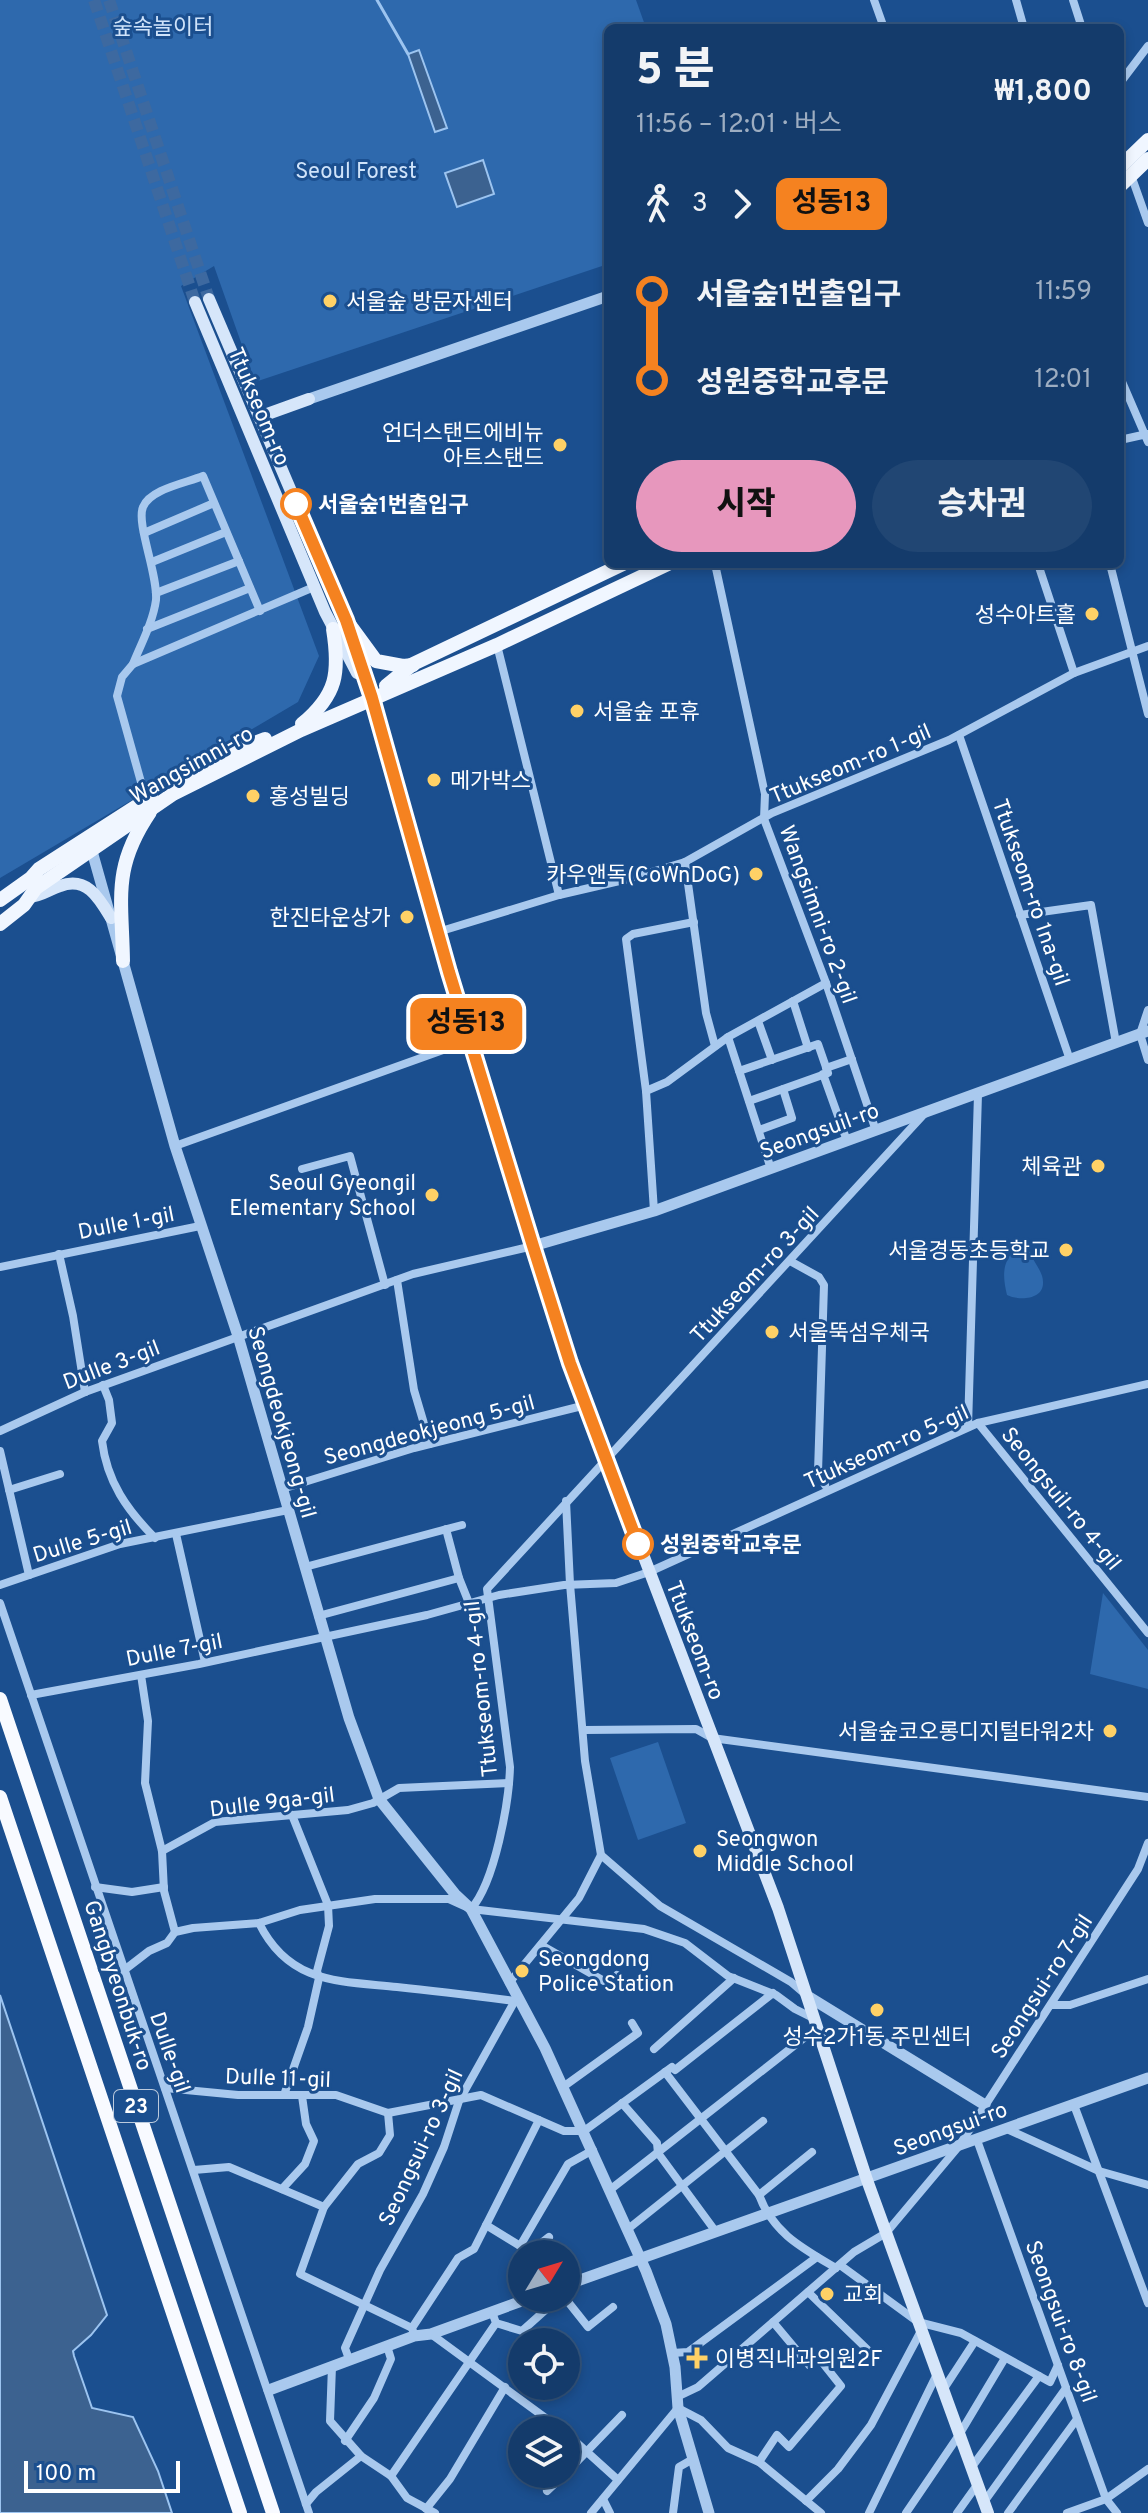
<!DOCTYPE html>
<html lang="ko">
<meta charset="utf-8">
<style>
body{margin:0;font-family:Overpass,"Noto Sans KR",sans-serif;background:#214673;color:#f1f3f6;height:100vh;display:flex;flex-direction:column;font-size:30px;white-space:nowrap}
*{box-sizing:border-box;margin:0}
p{font-size:26px;color:#9dadc1}
.icon{flex:none;width:44px;height:44px;fill:none;stroke:currentColor;stroke-width:2;stroke-linecap:round;stroke-linejoin:round}
.map{position:relative;flex:1;overflow:hidden}
.sheet{position:absolute;left:604px;top:24px;width:520px;height:544px;display:flex;flex-direction:column;background:#143b6b;border-radius:12px;box-shadow:0 4px 12px #0003,0 0 0 2px #33557e}
.sheet>*{flex:none}
.badge{padding:0 16px;border-radius:12px;font-size:28px;line-height:52px}
.needle{width:52px;rotate:52deg}
.buttons{position:absolute;left:508px;top:2240px;display:grid;gap:16px}
.buttons a{display:grid;place-items:center;width:72px;height:72px;border-radius:50%;background:#143b6b;box-shadow:0 4px 12px #0003,0 0 0 2px #33557e;font-size:40px}
.scale{position:absolute;left:24px;bottom:20px;width:156px;box-sizing:border-box;padding-left:8px;border:4px solid #fff;border-top:0;font-size:22px;line-height:28px;white-space:nowrap;color:#fff;-webkit-text-stroke:6px #1b4f8f;paint-order:stroke}
.map>.badge{position:absolute;translate:-50% -50%;box-shadow:0 0 0 4px #fff}
.legs{display:flex;align-items:center;gap:12px;height:88px;padding:0 32px;font-size:26px}
.legs p{margin-inline-start:auto}
.head{display:flex;align-items:center;justify-content:space-between;height:136px;padding:0 32px}
h1{font-size:44px;font-weight:800;line-height:60px}
.action{display:flex;gap:16px;margin-top:auto;padding:16px 32px}
.action a{flex:1;height:92px;border-radius:48px;background:#e797bd;color:#111;font-size:32px;font-weight:800;line-height:92px;text-align:center}
.action a+a{background:#214673;color:#f1f3f6}
ul{padding:0 32px;list-style:none}
li{display:flex;align-items:center;gap:28px;height:88px;font-size:30px}
li i{display:grid;place-items:center;width:12px;height:100%;margin:0 10px;background:currentColor}
li i::after{content:'';width:20px;height:20px;margin:-10px;border:6px solid;border-radius:50%;background:#143b6b}
li p{margin-inline-start:auto}
li:first-child i{background:linear-gradient(#0000 50%,currentColor 0)}
li:last-child i{background:linear-gradient(currentColor 50%,#0000 0)}
.map>svg:first-child{display:block}
</style>
<div class="map">
<svg width="1148" height="2513" viewBox="0 0 1148 2513">
<rect width="100%" height="100%" fill="#1b4f8f"/>
<g fill="#2e69ad">
<polygon points="0,0 636,0 646,28 608,28 608,264 255,382 214,266 181,286 319,656 298,702 0,878"/>
<path d="M1016,1249l14,3c3,10 13,19 13,30 1,18 -24,19 -36,13 -4,-17 -6,-33 9,-46z"/>
<polygon points="1103,1593 1148,1650 1148,1689 1090,1674"/>
<polygon points="658,1742 686,1823 638,1840 610,1758"/>
</g>
<g fill="#3c6290" stroke="#9cc4f0" stroke-width="2">
<polygon points="419,50 447,128 435,132 408,54"/>
<polygon points="483,160 494,194 457,207 445,173"/>
<polygon points="0,1995 107,2315 91,2335 73,2351 74,2356 92,2408 133,2417 158,2471 172,2513 0,2513"/>
</g>
<g fill="none" stroke-linecap="round" stroke-linejoin="round">
<polyline stroke="#9cc4f0" stroke-width="3" points="377,0 408,54"/>
<g stroke="#3d69a0" stroke-width="12" stroke-dasharray="12 6" stroke-linecap="butt">
<polyline points="94,0 195,302"/>
<polyline points="109,0 209,299"/>
</g>
<g stroke="#a9c9ee" stroke-width="8">
<polyline points="874,0 884,28"/>
<polyline points="1016,0 1024,28"/>
<polyline points="1073,0 1082,28"/>
<polyline points="1120,83 1148,46"/>
<polyline points="1131,175 1148,223"/>
<polyline points="1120,377 1148,442"/>
<polyline points="1120,440 1147,434"/>
<polyline points="144,533 214,503"/>
<polyline points="152,562 226,532"/>
<polyline points="715,564 765,794 764,819 826,983 876,1131"/>
<polyline points="1038,564 1074,673"/>
<polyline points="1110,564 1148,714"/>
<polyline points="156,593 239,561"/>
<polyline points="147,629 250,588"/>
<polyline points="497,645 559,895"/>
<path d="M133,664c8,-20 20,-42 23,-64 2,-26 -20,-76 -13,-93 7,-18 43,-24 60,-31l57,135"/>
<polyline points="959,735 1070,1060"/>
<polyline points="146,800 117,696 122,677 133,664 314,587"/>
<polyline points="685,862 706,1013 715,1046"/>
<polyline points="1020,915 1091,905 1116,1043"/>
<polyline points="438,932 559,895 628,879 685,862 772,813 949,740 1074,673 1148,646"/>
<polyline points="793,1001 808,1048"/>
<polyline points="1148,1010 1140,1034 1148,1060"/>
<polyline points="758,1021 772,1060"/>
<polyline points="728,1037 771,1169"/>
<polyline points="826,1068 852,1059"/>
<polyline points="739,1071 818,1044 828,1073 749,1101"/>
<polyline points="823,1074 847,1141"/>
<polyline points="646,1091 626,939 633,934 694,922"/>
<polyline points="759,1130 792,1118 783,1089"/>
<polyline points="175,1146 471,1040"/>
<polyline points="302,1169 350,1156 385,1285"/>
<polyline points="654,1211 646,1091 667,1082 728,1037 826,983"/>
<polyline points="59,1254 73,1316 85,1392"/>
<polyline points="790,1261 819,1277 824,1285 818,1472 825,1485"/>
<polyline points="0,1267 200,1226"/>
<polyline points="397,1280 414,1390 430,1444"/>
<path d="M103,1385l6,15 3,23 -10,18c5,41 25,69 53,97"/>
<polyline points="978,1423 1148,1633"/>
<polyline points="968,1427 978,1094"/>
<polyline points="0,1431 85,1392 413,1274 533,1246"/>
<polyline points="0,1451 29,1575"/>
<polyline points="282,1489 414,1448 586,1405"/>
<polyline points="9,1490 60,1474"/>
<polyline points="566,1501 570,1584 585,1761 601,1855 660,1906 791,1982 805,1994"/>
<polyline points="446,1529 459,1578 469,1603"/>
<polyline points="176,1534 205,1662"/>
<polyline points="305,1567 462,1525"/>
<polyline points="0,1585 120,1544 288,1510"/>
<polyline points="0,1603 309,2513"/>
<polyline points="318,1616 459,1578"/>
<polyline points="141,1675 148,1721 145,1783 162,1851 164,1891 175,1932"/>
<polyline points="31,1695 199,1664 427,1615 499,1595 564,1585 616,1583 649,1572 978,1423 1148,1384"/>
<polyline points="584,1730 696,1729 712,1738 1148,1797"/>
<polyline points="162,1851 215,1822 348,1810 373,1803 399,1788 509,1783"/>
<polyline points="95,1887 132,1892 164,1887"/>
<path d="M471,1909c24,-27 38,-107 39,-142l-23,-178 438,-476"/>
<path d="M259,1923c30,61 80,58 138,64 39,4 79,9 118,14"/>
<polyline points="541,1945 611,1985 617,1975"/>
<polyline points="123,1971 149,1951 167,1943 175,1932 193,1928 259,1923 300,1910 375,1899 449,1899 471,1909 644,1929 685,1943 728,1976 776,1995 795,2009 815,2019"/>
<polyline points="509,1983 579,1898 601,1855"/>
<polyline points="1051,2005 1070,2005 1148,1979"/>
<polyline points="654,2049 734,1978"/>
<polyline points="665,2072 759,2195"/>
<polyline points="563,2087 638,2033 632,2023"/>
<polyline points="165,2088 238,2095 336,2095 388,2113 481,2095 564,2131 584,2131 672,2067 675,2070 773,1993"/>
<polyline points="284,2095 308,2027 319,1978 317,1971 329,1926 328,1905 292,1815"/>
<polyline points="622,2103 657,2143 658,2153 716,2232"/>
<polyline points="1074,2105 1148,2303"/>
<polyline points="1007,2129 1099,2171 1148,2185"/>
<polyline points="977,2140 1106,2499 1117,2513"/>
<path d="M812,2152l-53,43c14,38 43,53 77,73"/>
<polyline points="194,2170 229,2167 324,2207 300,2274 412,2328"/>
<polyline points="282,2189 305,2164 314,2141 306,2124 302,2096"/>
<polyline points="611,2189 818,2027"/>
<polyline points="324,2207 358,2164 379,2153 390,2135 388,2113"/>
<polyline points="486,2225 530,2252 549,2237"/>
<polyline points="628,2229 763,2121"/>
<polyline points="520,2246 568,2164 593,2150"/>
<polyline points="522,2259 513,2276 522,2288"/>
<polyline points="840,2265 918,2322 961,2333 1050,2382 1058,2365"/>
<polyline points="808,2292 870,2352"/>
<polyline points="565,2298 588,2327 613,2307"/>
<polyline points="496,2323 522,2331 551,2305 565,2299"/>
<polyline points="413,2331 412,2328 458,2258 474,2249 539,2120"/>
<polyline points="431,2334 562,2430"/>
<polyline points="672,2353 688,2352 817,2257"/>
<polyline points="349,2359 345,2348 380,2270 423,2194 444,2147 459,2101 517,1997"/>
<polyline points="332,2366 330,2421 361,2456 391,2476 407,2498 435,2513"/>
<polyline points="943,2390 975,2341"/>
<polyline points="677,2397 698,2387 854,2252 886,2233 959,2146 1138,1869 1148,1843"/>
<polyline points="566,2433 618,2480"/>
<polyline points="345,2441 374,2398 391,2359 387,2346"/>
<polyline points="759,2462 777,2435 789,2447 841,2386 818,2357 809,2365 773,2322"/>
<polyline points="971,2468 1039,2376"/>
<polyline points="566,2473 622,2415"/>
<polyline points="391,2476 496,2323 492,2312"/>
<polyline points="547,2491 565,2474"/>
<polyline points="603,2499 610,2513"/>
<polyline points="806,2501 838,2469 871,2425 921,2331"/>
<polyline points="984,2502 1066,2388"/>
<polyline points="306,2504 316,2492 361,2456"/>
<polyline points="426,2509 450,2479 505,2387"/>
<polyline points="591,2513 678,2408 701,2420 728,2448 759,2462 821,2513"/>
<polyline points="673,2513 679,2467 693,2459"/>
<polyline points="869,2513 937,2374"/>
<polyline points="906,2513 959,2435 1005,2358"/>
<polyline points="957,2513 977,2485"/>
<polyline points="1008,2513 1077,2419"/>
<polyline points="1067,2513 1106,2499 1148,2469"/>
</g>
<g stroke="#a9c9ee" stroke-width="11">
<polyline points="309,399 608,296"/>
<polyline points="90,844 175,1146 238,1336 349,1718 379,1799 455,1894 471,1909 545,2048 646,2271 666,2324 675,2367 678,2408 709,2513"/>
<polyline points="533,1246 654,1211 1148,1031"/>
<polyline points="809,1997 985,2105"/>
<polyline points="566,2285 1148,2078"/>
<polyline points="269,2390 414,2336 431,2334 530,2298"/>
</g>
<g stroke="#d6e6fa" stroke-width="12">
<polyline points="209,299 346,620 372,698 449,972 570,1363 778,1908 867,2180 988,2513"/>
<polyline points="195,302 325,612 357,673"/>
<polyline points="259,417 309,399"/>
<path d="M29,897c13,-1 19,-7 31,-11 27,-10 39,12 51,32"/>
</g>
<g stroke="#f0f6ff" stroke-width="14">
<polyline points="1120,167 1148,140"/>
<polyline points="1120,186 1148,159"/>
<polyline points="346,620 376,661 403,666 413,665"/>
<polyline points="386,686 413,664 623,564"/>
<path d="M302,724c35,-29 38,-51 31,-95"/>
<polyline points="176,782 237,750 265,739"/>
<polyline points="0,900 31,878 39,869 151,797"/>
<polyline points="0,924 24,905 36,888 173,794 301,730 497,645 668,564"/>
<path d="M123,961c-1,-63 -11,-93 27,-149"/>
</g>
<g stroke="#f8faff" stroke-width="14">
<polyline points="0,1699 273,2513"/>
<polyline points="0,1797 240,2513"/>
</g>
</g>
<g fill="none" stroke-linecap="round" stroke-linejoin="round">
<g stroke="#fff" stroke-width="18">
<polyline id="line-1" points="296,504 346,620 372,698 449,972 533,1246 570,1363 638,1544"/>
</g>
<use href="#line-1" stroke="#f58220" stroke-width="12"/>
</g>
<g fill="#ffd166" stroke="#1b4f8f" stroke-width="3">
<circle cx="330" cy="301" r="8"/>
<circle cx="560" cy="445" r="8"/>
<circle cx="1092" cy="614" r="8"/>
<circle cx="577" cy="711" r="8"/>
<circle cx="434" cy="780" r="8"/>
<circle cx="253" cy="796" r="8"/>
<circle cx="756" cy="874" r="8"/>
<circle cx="407" cy="917" r="8"/>
<circle cx="1098" cy="1166" r="8"/>
<circle cx="432" cy="1195" r="8"/>
<circle cx="1066" cy="1250" r="8"/>
<circle cx="772" cy="1332" r="8"/>
<circle cx="1110" cy="1731" r="8"/>
<circle cx="700" cy="1851" r="8"/>
<circle cx="522" cy="1971" r="8"/>
<circle cx="877" cy="2010" r="8"/>
<circle cx="827" cy="2294" r="8"/>
<path d="M693 2346h8v8h8v8h-8v8h-8v-8h-8v-8h8z"/>
</g>
<g fill="#fff" stroke="#f58220" stroke-width="4">
<circle cx="296" cy="504" r="14"/>
<circle cx="638" cy="1544" r="14"/>
</g>
<g text-anchor="middle" stroke-width="6" stroke-linejoin="round" paint-order="stroke">
<rect fill="#1b4f8f" stroke="#bbcadd" stroke-width="2" x="114" y="2090" width="44" height="32" rx="6"/>
<g font-size="20" font-weight="bold" fill="#fff">
<text x="136" y="2113">23</text>
</g>
<g font-size="22" fill="#cfe3fa" stroke="#1b4f8f">
<text x="163" y="34">숲속놀이터</text>
<text x="356" y="178">Seoul Forest</text>
</g>
<g font-size="22" fill="#fff" stroke="#1b4f8f" text-anchor="start">
<text x="346" y="309">서울숲 방문자센터</text>
<text x="544" y="440" text-anchor="end">언더스탠드에비뉴<tspan x="544" dy="25">아트스탠드</tspan></text>
<text x="1076" y="622" text-anchor="end">성수아트홀</text>
<text x="593" y="719">서울숲 포휴</text>
<text x="450" y="788">메가박스</text>
<text x="269" y="804">홍성빌딩</text>
<text x="740" y="882" text-anchor="end">카우앤독(CoWnDoG)</text>
<text x="391" y="925" text-anchor="end">한진타운상가</text>
<text x="1082" y="1174" text-anchor="end">체육관</text>
<text x="416" y="1190" text-anchor="end">Seoul Gyeongil<tspan x="416" dy="25">Elementary School</tspan></text>
<text x="1050" y="1258" text-anchor="end">서울경동초등학교</text>
<text x="788" y="1340">서울뚝섬우체국</text>
<text x="1094" y="1739" text-anchor="end">서울숲코오롱디지털타워2차</text>
<text x="716" y="1846">Seongwon<tspan x="716" dy="25">Middle School</tspan></text>
<text x="538" y="1966">Seongdong<tspan x="538" dy="25">Police Station</tspan></text>
<text x="877" y="2044" text-anchor="middle">성수2가1동 주민센터</text>
<text x="843" y="2302">교회</text>
<text x="715" y="2366">이병직내과의원2F</text>
</g>
<g font-size="22" fill="#fff" stroke="#1b4f8f">
<text transform="translate(260 406) rotate(67)" y="8">Ttukseom-ro</text>
<text transform="translate(850 763) rotate(-23)" y="8">Ttukseom-ro 1-gil</text>
<text transform="translate(191 764) rotate(-29)" y="8">Wangsimni-ro</text>
<text transform="translate(1032 892) rotate(71)" y="8">Ttukseom-ro 1na-gil</text>
<text transform="translate(819 914) rotate(70)" y="8">Wangsimni-ro 2-gil</text>
<text transform="translate(819 1130) rotate(-20)" y="8">Seongsuil-ro</text>
<text transform="translate(126 1222) rotate(-11)" y="8">Dulle 1-gil</text>
<text transform="translate(754 1274) rotate(-47)" y="8">Ttukseom-ro 3-gil</text>
<text transform="translate(111 1364) rotate(-21)" y="8">Dulle 3-gil</text>
<text transform="translate(283 1422) rotate(74)" y="8">Seongdeokjeong-gil</text>
<text transform="translate(429 1429) rotate(-15)" y="8">Seongdeokjeong 5-gil</text>
<text transform="translate(886 1446) rotate(-24)" y="8">Ttukseom-ro 5-gil</text>
<text transform="translate(1062 1498) rotate(51)" y="8">Seongsuil-ro 4-gil</text>
<text transform="translate(82 1540) rotate(-17)" y="8">Dulle 5-gil</text>
<text transform="translate(696 1640) rotate(69)" y="8">Ttukseom-ro</text>
<text transform="translate(174 1649) rotate(-11)" y="8">Dulle 7-gil</text>
<text transform="translate(480 1689) rotate(-96)" y="8">Ttukseom-ro 4-gil</text>
<text transform="translate(272 1801) rotate(-7)" y="8">Dulle 9ga-gil</text>
<text transform="translate(119 1985) rotate(72)" y="8">Gangbyeonbuk-ro</text>
<text transform="translate(1041 1986) rotate(-57)" y="8">Seongsui-ro 7-gil</text>
<text transform="translate(171 2052) rotate(71)" y="8">Dulle-gil</text>
<text transform="translate(278 2077) rotate(2)" y="8">Dulle 11-gil</text>
<text transform="translate(950 2128) rotate(-20)" y="8">Seongsui-ro</text>
<text transform="translate(420 2147) rotate(-65)" y="8">Seongsui-ro 3-gil</text>
<text transform="translate(1062 2321) rotate(70)" y="8">Seongsui-ro 8-gil</text>
</g>
<g font-size="22" font-weight="bold" fill="#fff" stroke="#1b4f8f" text-anchor="start">
<text x="318" y="512">서울숲1번출입구</text>
<text x="660" y="1552">성원중학교후문</text>
</g>
</g>
</svg>
<div class="buttons">
<a><svg class="needle" viewBox="-14 -14 28 28"><path d="M0-13l5 13h-10z" fill="#e53935"/><path d="M0 13l5-13h-10z" fill="#9dadc1"/></svg></a>
<a><svg class="icon" aria-label="locate" viewBox="0 0 24 24"><circle cx="12" cy="12" r="6"/><path d="M12 2v4M12 18v4M2 12h4M18 12h4"/></svg></a>
<a><svg class="icon" aria-label="layers" viewBox="0 0 24 24"><path d="M12 4l9 5-9 5-9-5zM3 14l9 5 9-5"/></svg></a>
</div>
<div class="scale">100 m</div>
<b class="badge" style="left:466px;top:1024px;background:#f58220;color:#111">성동13</b>
<section class="sheet">
<div class="head"><div><h1>5 분</h1><p>11:56 – 12:01 · 버스</p></div><b>₩1,800</b></div>
<div class="legs"><svg class="icon" aria-label="walk" viewBox="0 0 24 24"><circle cx="13" cy="4" r="2"/><path d="M13 8l-2 6 4 7M11 14l-3 7M7 12l3-4h3l4 4"/></svg>3<svg class="icon" aria-label="forward" viewBox="0 0 24 24"><path d="M9 5l7 7-7 7"/></svg><b class="badge" style="background:#f58220;color:#111">성동13</b></div>
<ul>
<li><i style="color:#f58220"></i><b>서울숲1번출입구</b><p>11:59</p></li>
<li><i style="color:#f58220"></i><b>성원중학교후문</b><p>12:01</p></li>
</ul>
<div class="action"><a>시작</a><a>승차권</a></div>
</section>
</div>
